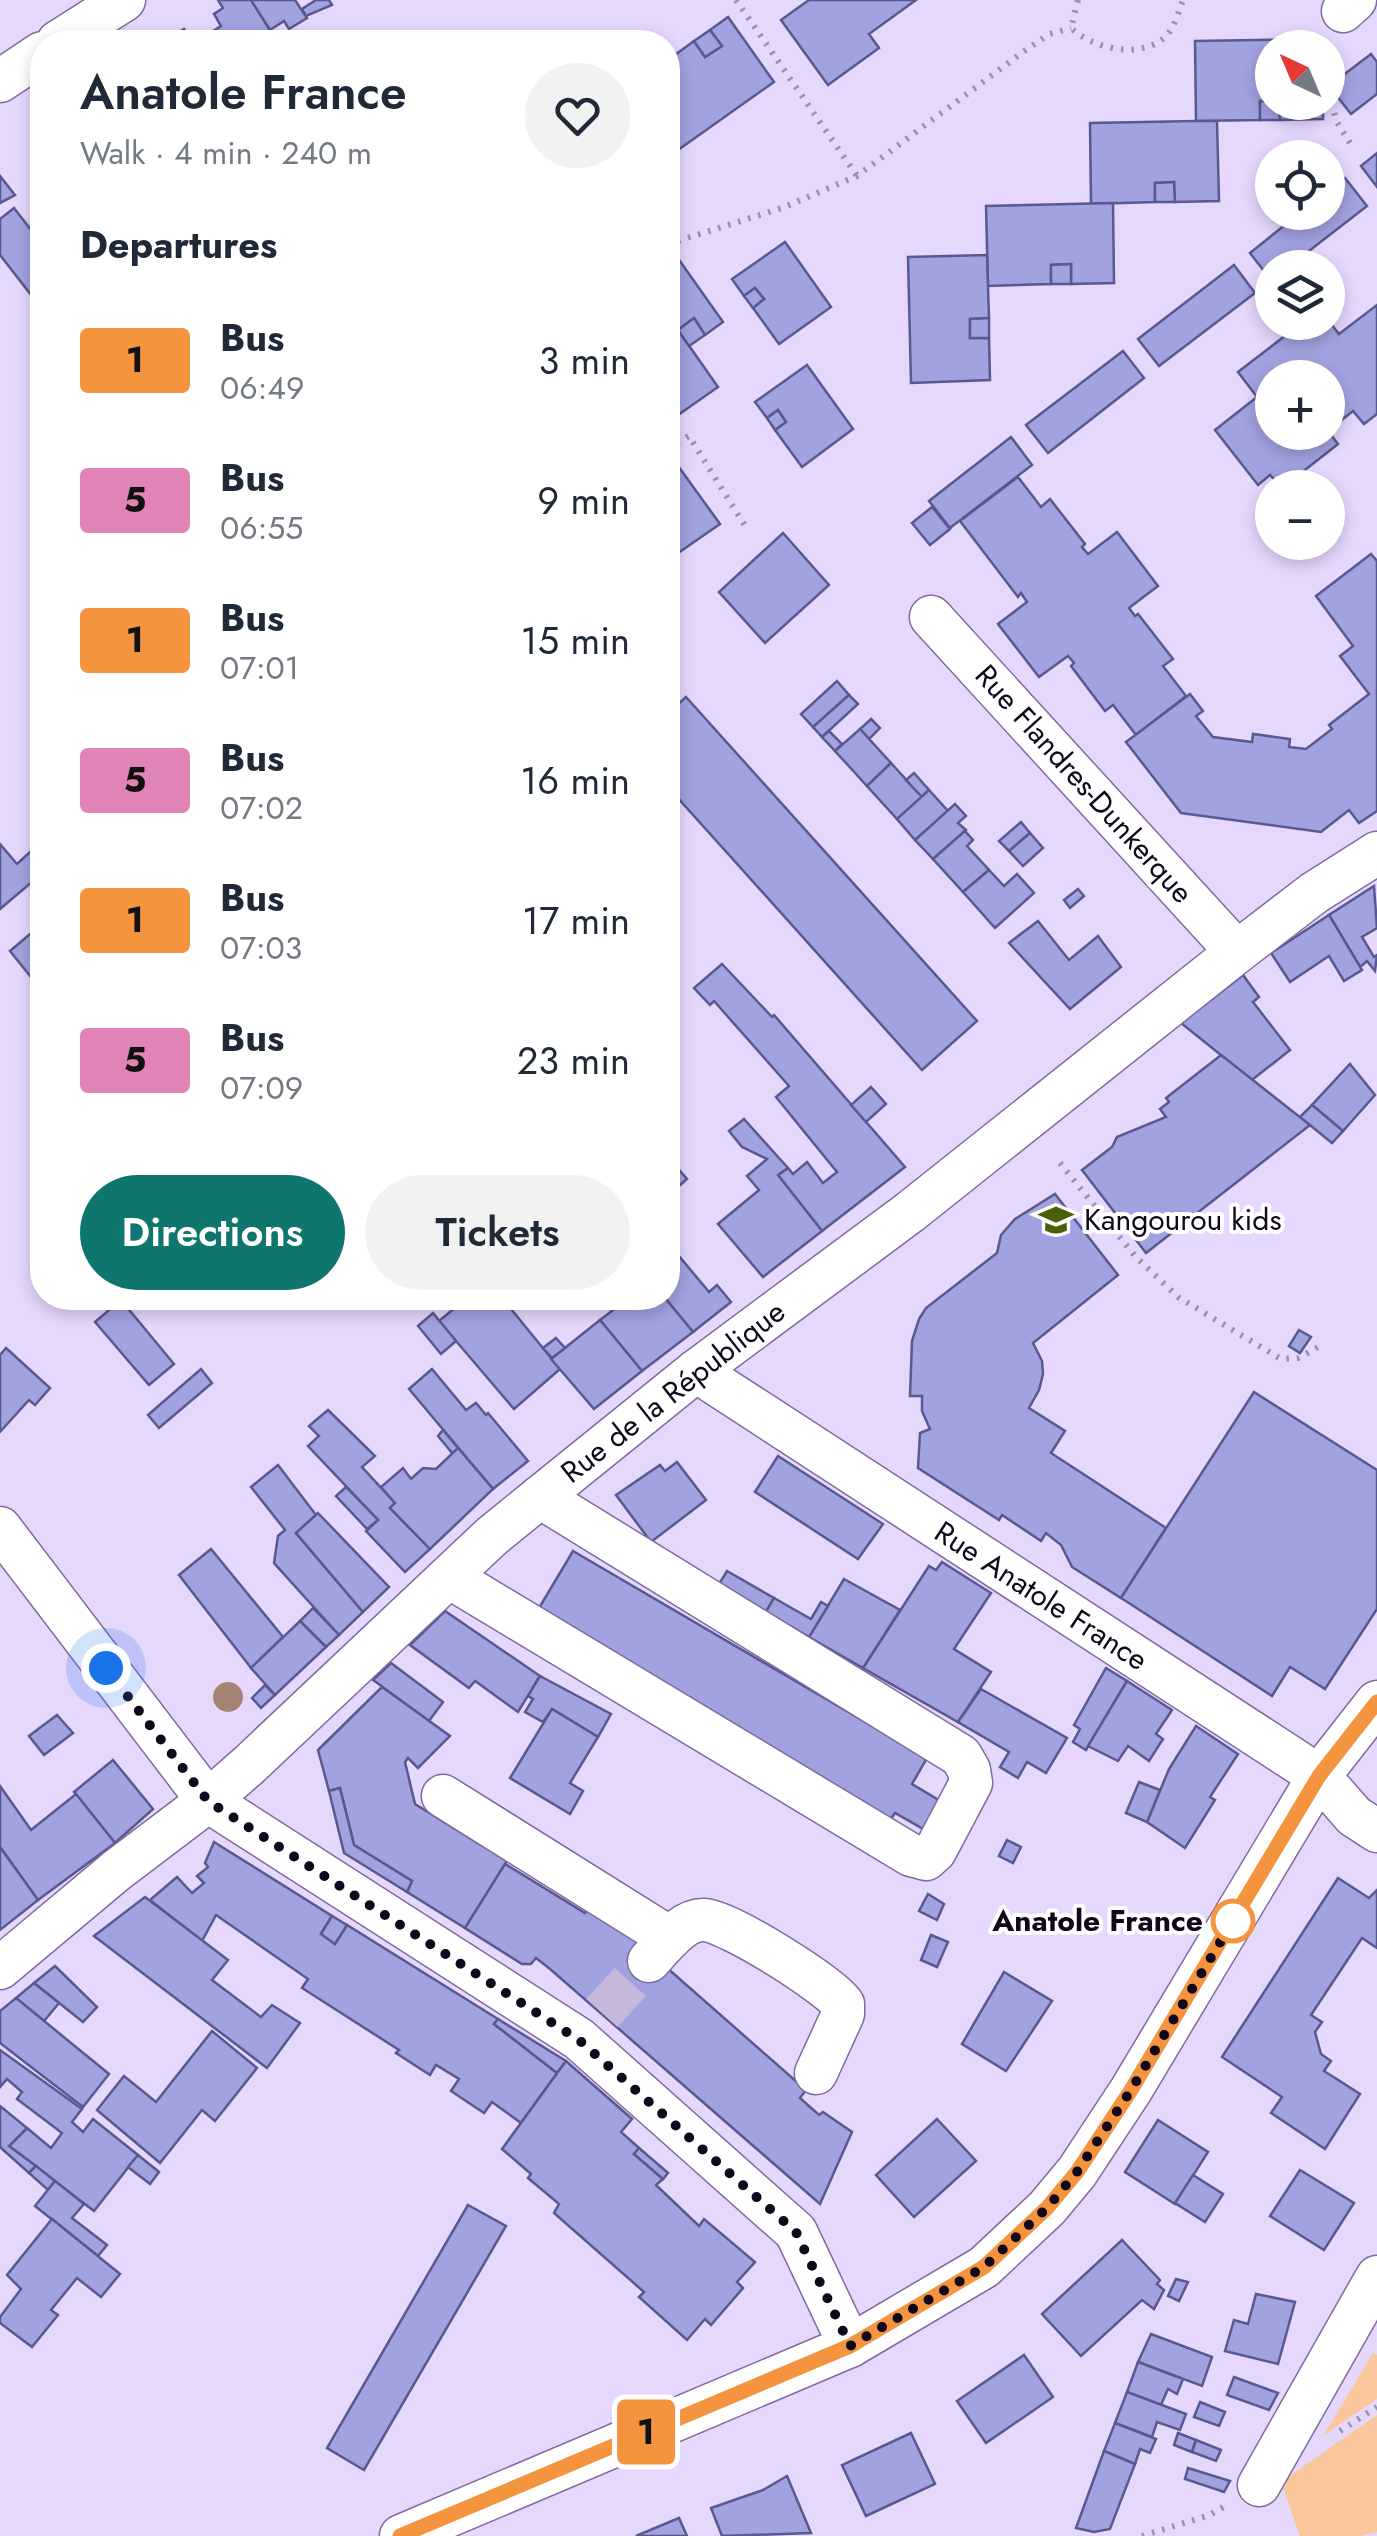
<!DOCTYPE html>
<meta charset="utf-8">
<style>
body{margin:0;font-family:Jost,sans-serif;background:#f2f2f3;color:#1f2937;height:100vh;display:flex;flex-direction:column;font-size:38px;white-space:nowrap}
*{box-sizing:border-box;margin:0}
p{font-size:32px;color:#747a83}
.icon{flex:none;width:55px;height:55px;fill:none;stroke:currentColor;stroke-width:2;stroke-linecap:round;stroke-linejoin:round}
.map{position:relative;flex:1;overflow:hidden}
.sheet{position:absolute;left:30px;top:30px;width:650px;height:1280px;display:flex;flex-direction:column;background:#fff;border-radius:40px;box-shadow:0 5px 15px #0003}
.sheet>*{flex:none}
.badge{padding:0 20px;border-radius:8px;font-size:35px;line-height:65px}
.needle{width:65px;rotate:316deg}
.controls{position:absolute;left:1255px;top:30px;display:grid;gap:20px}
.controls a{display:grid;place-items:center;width:90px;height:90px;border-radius:50%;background:#fff;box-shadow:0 5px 15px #0003;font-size:50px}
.you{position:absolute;width:50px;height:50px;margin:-25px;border:8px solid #fff;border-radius:50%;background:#1a73e8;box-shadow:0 0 0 15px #1a73e833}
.map>.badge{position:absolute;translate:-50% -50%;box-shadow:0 0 0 5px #fff}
h2{padding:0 50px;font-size:38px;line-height:90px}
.round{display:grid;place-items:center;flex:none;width:105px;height:105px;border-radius:52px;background:#f2f2f3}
.overview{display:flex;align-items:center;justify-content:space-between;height:170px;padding:0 50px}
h1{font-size:48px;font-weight:600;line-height:75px}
.button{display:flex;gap:20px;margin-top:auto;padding:20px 50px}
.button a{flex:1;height:115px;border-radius:60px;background:#0f766e;color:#fff;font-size:40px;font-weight:600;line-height:115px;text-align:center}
.button a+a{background:#f2f2f3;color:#1f2937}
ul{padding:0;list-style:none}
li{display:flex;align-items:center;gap:30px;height:140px;padding:0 50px}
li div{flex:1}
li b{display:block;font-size:38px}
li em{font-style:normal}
li .badge{min-width:110px;font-weight:700;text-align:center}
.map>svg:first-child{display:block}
</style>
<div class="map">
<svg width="1377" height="2536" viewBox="0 0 1377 2536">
<rect width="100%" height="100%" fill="#e6d7fd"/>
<g fill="#f9c79b">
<polygon points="1373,2353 1377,2355 1377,2399 1323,2436"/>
<polygon points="1377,2415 1377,2532 1360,2536 1300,2536 1281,2482"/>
</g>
<g fill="#a1a2e0" stroke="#595990" stroke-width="2.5">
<polygon points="218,0 251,0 277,41 207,42 203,37 221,26 214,14 223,8"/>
<polygon points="251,0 295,0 307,18 289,29 284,21 270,30"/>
<polygon points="316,0 329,0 332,5 306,16 302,9"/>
<polygon points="809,0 916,0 869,34 879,48 828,85 781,20"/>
<polygon points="728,17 774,82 671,155 668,150 668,60 694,41 705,57 722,46 710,30"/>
<polygon points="184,29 193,42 164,42"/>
<polygon points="710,30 722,46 705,57 694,41"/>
<polygon points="1322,39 1322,48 1272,48 1272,101 1260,101 1260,120 1196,121 1195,41"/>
<polygon points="1371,54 1377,62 1377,94 1351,114 1329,86"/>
<polygon points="1260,101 1279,102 1280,120 1260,120"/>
<polygon points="1279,102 1323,102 1323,119 1280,120"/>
<polygon points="1196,121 1217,121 1219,201 1175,202 1174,182 1155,183 1155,202 1091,204 1090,123"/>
<polygon points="1377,153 1377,187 1361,166"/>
<polygon points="0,176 15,195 0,203"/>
<polygon points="1345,178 1367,206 1287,268 1272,268 1271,280 1250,253 1301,212 1328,212 1328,192"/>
<polygon points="1174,182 1175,202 1155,202 1155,183"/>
<polygon points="1113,203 1114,283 1071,284 1071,264 1051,265 1051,284 988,286 986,206"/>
<polygon points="14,208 42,244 42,293 35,300 0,255 0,219"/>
<polygon points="785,242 831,307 779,344 753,308 764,299 755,288 744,296 732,279"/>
<polygon points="987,255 989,318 970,319 970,338 989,338 990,380 911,383 908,257"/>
<polygon points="677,257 723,322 705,335 694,318 678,330 718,387 668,422 668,264"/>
<polygon points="1071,264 1071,284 1051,284 1051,265"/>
<polygon points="1234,265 1255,293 1159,366 1138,339"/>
<polygon points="755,288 764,299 753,308 744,296"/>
<polygon points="1377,305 1377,414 1364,424 1353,411 1328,431 1328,378 1272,378 1272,432 1328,431 1338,444 1282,488 1270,475 1258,485 1215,430 1257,397 1238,372 1303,322 1328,322 1328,320 1339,334"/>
<polygon points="694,318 705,335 689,346 678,330"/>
<polygon points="989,318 989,338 970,338 970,319"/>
<polygon points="1123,351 1144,378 1048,453 1026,425"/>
<polygon points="807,365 853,429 802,467 775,430 786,422 778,410 767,418 755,402"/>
<polygon points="778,410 786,422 775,430 767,418"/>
<polygon points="1011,437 1032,465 950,528 929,501"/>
<polygon points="673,459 720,524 668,560 668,463"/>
<polygon points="1018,477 1041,507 1050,499 1085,544 1082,547 1088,554 1117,532 1158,586 1129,608 1135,616 1138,614 1173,659 1163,666 1186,696 1136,735 1113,705 1105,711 1071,666 1074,663 1068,656 1039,677 998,624 1027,602 1021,593 1018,597 960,521"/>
<polygon points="932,507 950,529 930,545 912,523"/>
<polygon points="783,533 829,585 765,643 719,592"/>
<polygon points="1371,554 1377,561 1377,811 1359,823 1349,810 1321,832 1181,813 1126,742 1190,694 1203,711 1196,716 1213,737 1252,742 1253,734 1290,739 1289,747 1306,749 1332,729 1329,725 1369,694 1340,656 1353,646 1316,596"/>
<polygon points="837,681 849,695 813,727 801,714"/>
<polygon points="849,695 858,704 822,737 813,727"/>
<polygon points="686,697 977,1021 922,1070 668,787 668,713"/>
<polygon points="871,719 880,728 869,739 860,729"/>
<polygon points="860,729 891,763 867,786 835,751"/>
<polygon points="829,731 842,744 835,751 822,737"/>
<polygon points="891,763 922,797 897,819 867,786"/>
<polygon points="914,773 929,790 922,797 906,780"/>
<polygon points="929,790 948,811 915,840 897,819"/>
<polygon points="955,804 966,816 958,823 966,830 933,859 915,840"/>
<polygon points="1021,822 1030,833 1009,851 999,841"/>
<polygon points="965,831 973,840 967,846 989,870 963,892 933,859"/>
<polygon points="1030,833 1043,848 1023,866 1009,851"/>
<polygon points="0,844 17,864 30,852 42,867 32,882 0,909"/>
<polygon points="989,870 1004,886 1017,874 1034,893 995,928 963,892"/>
<polygon points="1374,886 1377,928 1362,937 1374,957 1377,955 1375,971 1367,961 1360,967 1329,915"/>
<polygon points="1078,889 1084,896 1070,908 1064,900"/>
<polygon points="1329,915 1362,970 1344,981 1329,956 1290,982 1271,953"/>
<polygon points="1038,921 1069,960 1098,936 1121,967 1070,1009 1009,943"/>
<polygon points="42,924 42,991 10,951"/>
<polygon points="722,964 772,1017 774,1015 905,1167 822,1231 778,1175 788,1168 793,1174 807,1162 823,1183 837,1172 776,1097 789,1086 714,1001 710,1005 694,988"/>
<polygon points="1243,975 1259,997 1253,1002 1290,1050 1252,1080 1181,1023"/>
<polygon points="1221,1055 1310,1125 1146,1253 1082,1170 1112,1147 1117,1137 1166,1117 1160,1109 1169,1102 1166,1098"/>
<polygon points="1350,1064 1375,1095 1343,1131 1312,1105"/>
<polygon points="871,1087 886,1104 866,1122 851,1105"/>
<polygon points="1312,1105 1343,1131 1332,1143 1300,1117"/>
<polygon points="744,1119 788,1168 778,1175 822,1231 763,1277 718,1224 759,1190 747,1176 767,1159 742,1147 729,1131"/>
<polygon points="668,1157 687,1179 668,1196"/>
<polygon points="1055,1194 1118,1275 1033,1343 1042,1361 1043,1374 1039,1390 1029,1408 1065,1431 1051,1453 1166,1528 1121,1598 1072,1567 1061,1545 1046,1533 1041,1541 1002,1515 999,1520 918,1468 920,1433 930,1429 922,1411 922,1396 910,1396 912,1341 919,1319 926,1308 997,1253 1001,1235 1015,1219"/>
<polygon points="669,1244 709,1292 717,1285 731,1302 693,1332 665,1298"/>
<polygon points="467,1298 502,1298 560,1369 514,1409 439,1321"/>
<polygon points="621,1298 665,1298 693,1332 642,1371 600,1320 617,1307 614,1303"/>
<polygon points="121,1300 174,1364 149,1385 95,1322"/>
<polygon points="433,1313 456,1341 441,1354 418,1326"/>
<polygon points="600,1320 642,1371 594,1409 551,1359"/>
<polygon points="1299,1330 1311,1337 1300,1353 1289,1346"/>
<polygon points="556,1338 565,1348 552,1358 543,1348"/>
<polygon points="6,1348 50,1388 35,1405 29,1400 0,1432 0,1355"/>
<polygon points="201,1369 212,1383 159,1428 148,1415"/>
<polygon points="432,1369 466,1410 476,1403 486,1415 488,1413 528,1461 493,1489 409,1389"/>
<polygon points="1254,1392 1377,1470 1377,1609 1325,1689 1290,1667 1272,1696 1121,1598"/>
<polygon points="328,1410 375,1456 362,1467 395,1503 390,1508 430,1549 405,1572 366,1531 378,1520 308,1446 319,1436 309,1426"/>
<polygon points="443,1430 458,1448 453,1454 438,1436"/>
<polygon points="458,1448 493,1489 430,1549 390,1508 395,1503 381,1487 403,1468 411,1479 423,1468 436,1469"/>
<polygon points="778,1456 883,1524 858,1559 755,1492"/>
<polygon points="677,1462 706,1500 651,1542 616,1495 660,1465 665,1471"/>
<polygon points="278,1465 316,1515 296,1533 363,1612 339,1635 274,1563 278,1536 285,1530 251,1487"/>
<polygon points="346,1487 378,1520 367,1529 336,1496"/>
<polygon points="318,1513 389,1587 363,1612 296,1533"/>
<polygon points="211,1549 283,1637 251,1668 179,1575"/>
<polygon points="573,1551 927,1758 912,1784 942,1802 925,1830 895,1813 891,1819 536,1613"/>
<polygon points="942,1562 991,1593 954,1649 991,1672 958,1722 863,1668 929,1566 936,1570"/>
<polygon points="727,1571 774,1598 766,1612 719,1584"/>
<polygon points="844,1579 900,1610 863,1668 809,1637"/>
<polygon points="774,1598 811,1619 821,1602 828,1606 809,1637 766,1612"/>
<polygon points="313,1608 339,1635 326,1647 300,1621"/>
<polygon points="445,1611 540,1676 518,1712 475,1681 469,1688 410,1645"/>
<polygon points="300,1621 326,1647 275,1695 251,1668"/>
<polygon points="391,1663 443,1702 429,1721 373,1680"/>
<polygon points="1106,1668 1127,1681 1086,1750 1073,1742 1080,1729 1074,1725"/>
<polygon points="540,1676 611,1714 598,1737 552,1709 543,1722 525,1712 533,1699 528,1696"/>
<polygon points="1127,1681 1172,1710 1156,1734 1163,1739 1149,1761 1128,1746 1118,1761 1088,1746"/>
<polygon points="265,1685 275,1695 261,1708 252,1698"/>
<polygon points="382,1687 450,1736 418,1768 408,1758 405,1762 415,1804 507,1861 465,1928 407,1892 412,1881 354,1845 340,1788 329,1791 318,1750"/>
<polygon points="981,1689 1067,1738 1046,1773 1027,1762 1018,1778 1000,1767 1009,1752 958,1722"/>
<polygon points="552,1709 598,1737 570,1783 583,1791 570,1814 510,1778"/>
<polygon points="57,1715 73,1733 44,1755 29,1736"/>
<polygon points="1196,1726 1238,1754 1210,1797 1215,1800 1185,1848 1147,1822 1169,1769"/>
<polygon points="113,1760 153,1809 115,1843 74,1792"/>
<polygon points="1139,1782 1160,1790 1147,1822 1126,1813"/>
<polygon points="0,1786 31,1830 76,1794 115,1843 38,1900 0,1847"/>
<polygon points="340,1788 354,1845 412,1881 407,1892 344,1853 329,1791"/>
<polygon points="1007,1840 1021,1847 1013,1863 999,1856"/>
<polygon points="214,1842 332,1916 321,1934 335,1944 347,1925 498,2019 494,2024 557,2073 521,2123 492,2102 484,2113 451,2091 459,2079 436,2065 430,2075 396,2053 399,2050 302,1988 308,1979 216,1915 202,1941 150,1900 177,1877 192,1893 204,1883 197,1876 208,1867 205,1863"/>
<polygon points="0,1847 38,1900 0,1930"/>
<polygon points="505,1864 585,1913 592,1902 806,2090 800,2098 819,2115 823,2112 852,2132 820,2204 550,1969 536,1958 531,1964 522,1964 465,1928"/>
<polygon points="1338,1878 1369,1898 1377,1890 1377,1948 1362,1938 1311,2015 1322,2022 1315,2032 1321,2054 1331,2061 1324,2071 1360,2094 1325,2149 1271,2113 1282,2097 1222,2057"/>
<polygon points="928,1894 944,1904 937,1920 919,1911"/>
<polygon points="145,1897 228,1960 212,1980 261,2017 272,2005 300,2023 267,2068 94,1936"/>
<polygon points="332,1916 347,1925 335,1944 321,1934"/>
<polygon points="931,1935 948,1942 937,1967 921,1960"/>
<polygon points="55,1966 97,2007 83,2022 34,1983"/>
<polygon points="1004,1972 1052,2001 1006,2071 962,2044"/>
<polygon points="34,1983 59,2003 44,2021 16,1998"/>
<polygon points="16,1998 109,2074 83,2107 0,2043 0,2011"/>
<polygon points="498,2019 566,2061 557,2073 494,2024"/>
<polygon points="212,2031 257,2068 215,2121 202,2110 160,2163 97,2110 124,2076 156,2102"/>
<polygon points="0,2050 82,2109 72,2122 83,2132 93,2119 138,2155 94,2211 9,2146 27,2128 51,2148 62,2133 17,2099 22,2092 7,2079 0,2087"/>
<polygon points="566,2061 632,2119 621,2132 639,2148 634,2154 663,2179 656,2185 699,2226 704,2219 755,2262 737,2282 743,2288 711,2325 705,2319 687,2340 639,2297 644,2292 554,2213 559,2204 528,2178 531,2174 502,2149"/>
<polygon points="0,2106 27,2128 9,2146 36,2166 29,2173 0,2147"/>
<polygon points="937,2119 976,2161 914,2217 876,2175"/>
<polygon points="1158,2120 1208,2152 1175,2204 1125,2172"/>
<polygon points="639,2148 668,2173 663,2179 634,2154"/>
<polygon points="138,2155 159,2172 150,2184 128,2167"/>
<polygon points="36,2166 55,2181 48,2190 29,2173"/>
<polygon points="1300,2170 1354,2203 1324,2250 1270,2216"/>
<polygon points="1193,2175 1223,2194 1205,2222 1175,2203"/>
<polygon points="55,2181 84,2204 72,2218 107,2245 98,2256 35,2206"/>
<polygon points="468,2205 506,2226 364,2470 327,2448"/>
<polygon points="52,2219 120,2274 101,2297 77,2278 51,2310 58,2315 32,2347 0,2323 0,2317 21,2289 7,2275"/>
<polygon points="1122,2240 1160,2280 1157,2284 1164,2290 1154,2309 1142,2300 1081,2356 1042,2314"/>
<polygon points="1176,2279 1188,2282 1179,2301 1168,2296"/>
<polygon points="1256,2294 1295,2302 1278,2364 1225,2351 1234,2320 1248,2324"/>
<polygon points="1151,2334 1212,2357 1202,2386 1138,2362"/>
<polygon points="1024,2355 1053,2397 986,2443 957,2401"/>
<polygon points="1138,2362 1183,2379 1177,2394 1168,2389 1161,2405 1127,2392"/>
<polygon points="1234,2377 1278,2393 1269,2410 1227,2395"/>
<polygon points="1127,2392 1186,2414 1180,2430 1157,2422 1152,2437 1115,2423"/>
<polygon points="1200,2402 1225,2412 1219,2426 1194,2417"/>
<polygon points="1115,2423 1156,2439 1150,2453 1140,2449 1135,2464 1104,2451"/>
<polygon points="911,2433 935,2484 866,2516 842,2465"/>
<polygon points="1178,2433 1196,2440 1192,2452 1174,2445"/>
<polygon points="1196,2440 1221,2450 1216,2461 1192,2452"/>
<polygon points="1104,2451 1135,2464 1110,2529 1094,2532 1076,2528"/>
<polygon points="1188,2468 1230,2481 1224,2492 1185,2479"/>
<polygon points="787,2476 811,2533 722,2536 711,2508 763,2490"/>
<polygon points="679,2518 687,2536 636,2536"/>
</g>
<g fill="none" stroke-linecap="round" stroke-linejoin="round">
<polyline stroke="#c6b8db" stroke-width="42" stroke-dasharray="42 21" stroke-linecap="butt" points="602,2013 649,1961"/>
<g stroke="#8169a1" stroke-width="45">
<g id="minor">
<polyline points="1343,11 1355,0"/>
<polyline points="58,42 124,0"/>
<polyline points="0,81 42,53"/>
<polyline points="931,617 1237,952"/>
<polyline points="696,1371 1319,1776 1354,1816 1377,1831"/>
<polyline points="0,1528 208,1801 579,2039 796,2232 850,2346"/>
<polyline points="449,1577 911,1855 926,1859 935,1851 971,1783 969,1770 961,1756 540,1497"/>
<polyline points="443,1796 670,1938"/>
<path d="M649,1961c14,-15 33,-42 55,-41 24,1 124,64 139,84v10l-27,59"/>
<polyline points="0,1968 117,1870 208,1801 249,1765 492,1536 540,1497 696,1371 910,1212 1237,952 1314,893 1377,853"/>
<polyline points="1259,2485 1377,2277"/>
<polyline points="401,2536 850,2346 984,2267 1047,2208 1077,2172 1131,2090 1319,1776 1377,1702"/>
</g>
</g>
<g stroke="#9b8eae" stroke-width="6" stroke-dasharray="2.5 8" stroke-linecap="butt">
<polyline points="736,0 857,176"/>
<path d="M1078,0l-7,28c22,21 71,32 95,8 9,-9 12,-24 17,-36"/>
<polyline points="1328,93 1337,122 1351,145"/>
<polyline points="668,244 782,208 857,176 1023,52 1049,34 1071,28"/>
<polyline points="668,448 689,436 747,529"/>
<polyline points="1060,1163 1135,1256 1178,1297 1281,1359 1298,1358 1320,1346"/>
<polyline points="1340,2431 1377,2407"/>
<polyline points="1142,2536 1210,2515 1225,2506"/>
</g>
<use href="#minor" stroke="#fff" stroke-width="42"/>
</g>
<circle fill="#a68474" cx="228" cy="1697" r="15"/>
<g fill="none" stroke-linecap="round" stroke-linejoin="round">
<g stroke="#fff" stroke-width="22">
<polyline id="line" points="400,2536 850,2346 984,2267 1047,2208 1077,2172 1131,2090 1319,1776 1377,1702"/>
</g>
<use href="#line" stroke="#f4943f" stroke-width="15"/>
<polyline stroke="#10071b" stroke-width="10" stroke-dasharray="0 18" points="106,1668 208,1801 579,2040 796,2232 850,2346 984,2267 1047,2208 1077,2172 1131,2090 1233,1921"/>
</g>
<defs>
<g id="school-bare" transform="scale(2.7)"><path d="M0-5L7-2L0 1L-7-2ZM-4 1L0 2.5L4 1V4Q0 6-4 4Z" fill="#4b5f07" stroke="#fff" stroke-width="2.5" paint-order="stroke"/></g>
</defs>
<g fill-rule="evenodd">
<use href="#school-bare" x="1056" y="1220"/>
</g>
<circle fill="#fff" stroke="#f4943f" stroke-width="5" cx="1233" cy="1921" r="20"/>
<g text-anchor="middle" stroke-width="8" stroke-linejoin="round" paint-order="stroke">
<g font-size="30" fill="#10071b" stroke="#fff">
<text transform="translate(1084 784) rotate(48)" y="10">Rue Flandres-Dunkerque</text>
<text transform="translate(673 1392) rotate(-38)" y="10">Rue de la République</text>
<text transform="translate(1041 1596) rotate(33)" y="10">Rue Anatole France</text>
</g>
<g font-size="30" fill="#10071b" stroke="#fff" text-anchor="start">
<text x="1084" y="1230">Kangourou kids</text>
</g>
<g font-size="30" font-weight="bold" fill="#10071b" stroke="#fff" text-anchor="end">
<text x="1203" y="1931">Anatole France</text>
</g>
</g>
</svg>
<div class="controls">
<a><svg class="needle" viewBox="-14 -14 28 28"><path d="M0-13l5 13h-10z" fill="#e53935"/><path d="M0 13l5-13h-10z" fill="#747a83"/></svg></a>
<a><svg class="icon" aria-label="locate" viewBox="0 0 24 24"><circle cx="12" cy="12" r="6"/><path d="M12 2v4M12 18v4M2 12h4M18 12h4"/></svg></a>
<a><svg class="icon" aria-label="layers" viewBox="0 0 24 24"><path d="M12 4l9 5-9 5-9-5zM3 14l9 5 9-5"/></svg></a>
<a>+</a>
<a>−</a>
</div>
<div class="you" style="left:106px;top:1668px"></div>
<b class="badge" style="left:646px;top:2432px;background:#f4943f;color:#111">1</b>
<section class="sheet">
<div class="overview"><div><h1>Anatole France</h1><p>Walk · 4 min · 240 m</p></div><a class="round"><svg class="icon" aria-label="heart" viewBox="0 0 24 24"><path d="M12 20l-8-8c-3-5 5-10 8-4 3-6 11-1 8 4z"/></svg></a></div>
<h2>Departures</h2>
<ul>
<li><span class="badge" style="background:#f4943f;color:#111">1</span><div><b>Bus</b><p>06:49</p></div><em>3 min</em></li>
<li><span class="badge" style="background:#df84b5;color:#111">5</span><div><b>Bus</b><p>06:55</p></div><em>9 min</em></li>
<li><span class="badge" style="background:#f4943f;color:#111">1</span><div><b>Bus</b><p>07:01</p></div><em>15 min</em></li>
<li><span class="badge" style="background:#df84b5;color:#111">5</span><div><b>Bus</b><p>07:02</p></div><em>16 min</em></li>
<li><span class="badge" style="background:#f4943f;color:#111">1</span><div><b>Bus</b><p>07:03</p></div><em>17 min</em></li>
<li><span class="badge" style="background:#df84b5;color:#111">5</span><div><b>Bus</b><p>07:09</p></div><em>23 min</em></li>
</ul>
<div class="button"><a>Directions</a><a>Tickets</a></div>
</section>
</div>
